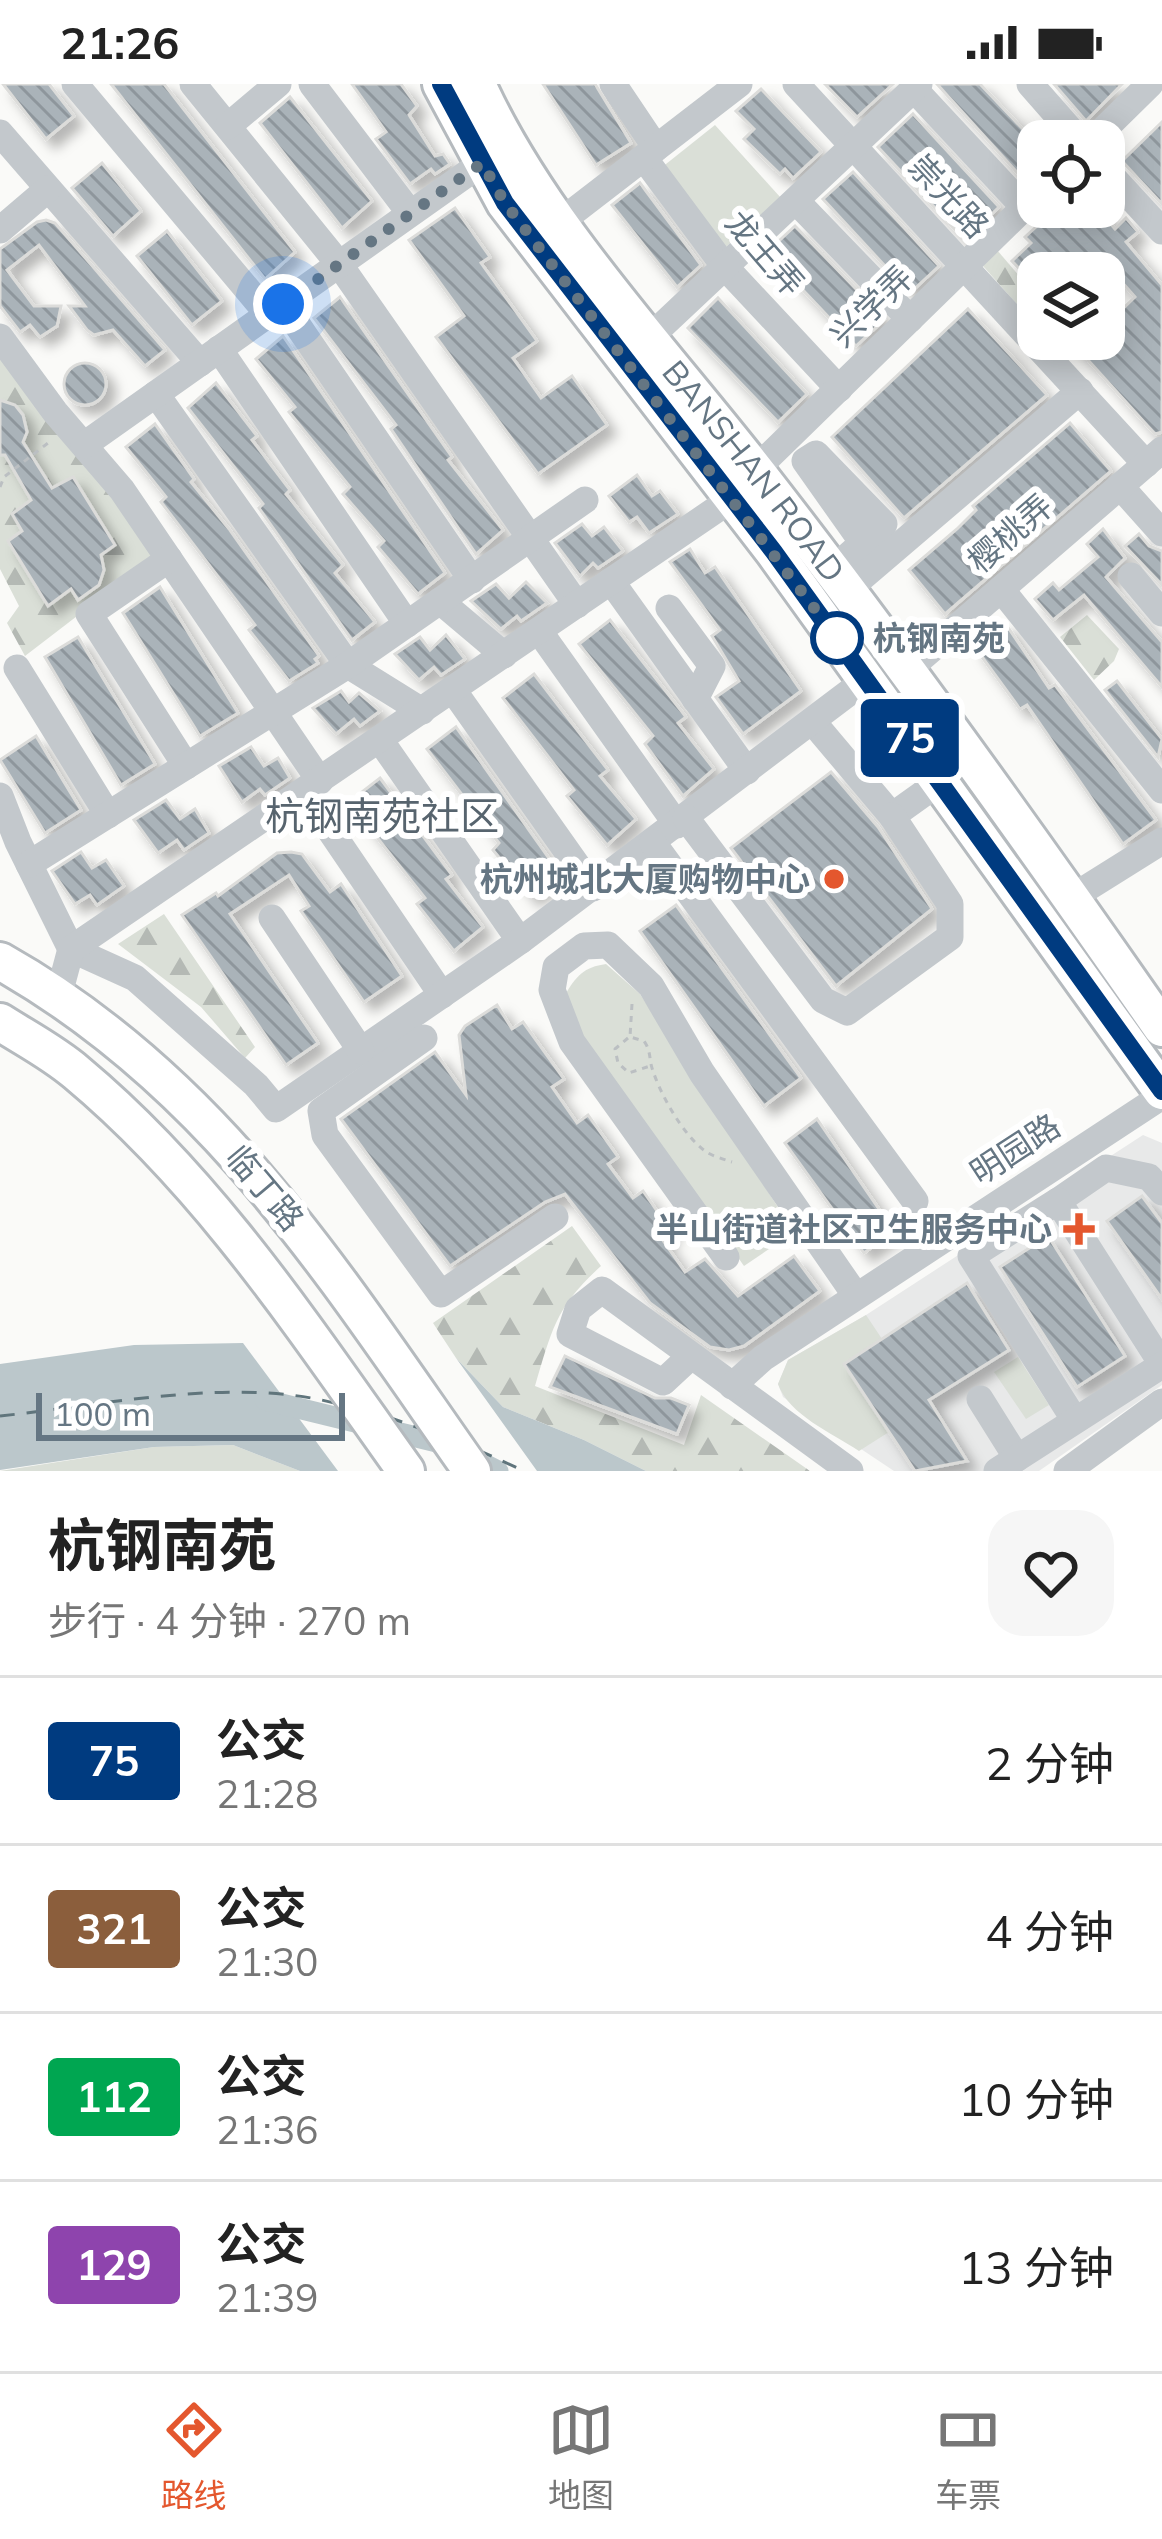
<!DOCTYPE html>
<html lang="zh">
<meta charset="utf-8">
<style>
body{margin:0;font-family:Mulish,"Noto Sans SC",sans-serif;background:#f6f6f6;color:#222;height:100vh;display:flex;flex-direction:column;font-size:45px;white-space:nowrap}
*{box-sizing:border-box;margin:0}
p{font-size:39px;color:#767676}
.icon{flex:none;width:66px;height:66px;fill:none;stroke:currentColor;stroke-width:2;stroke-linecap:round;stroke-linejoin:round}
.map{position:relative;height:1387px;overflow:hidden}
.panel{display:flex;flex-direction:column;background:#fff;flex:1}
.panel>*{flex:none}
.badge{padding:0 24px;border-radius:9px;font-size:42px;line-height:78px}
.fabs{position:absolute;left:1017px;top:36px;display:grid;gap:24px}
.fabs a{display:grid;place-items:center;width:108px;height:108px;border-radius:24px;background:#fff;box-shadow:0 6px 30px #0003;font-size:60px}
.scale{position:absolute;left:36px;bottom:30px;width:309px;box-sizing:border-box;padding-left:12px;border:6px solid #657683;border-top:0;font-size:33px;line-height:42px;white-space:nowrap;color:#657683;-webkit-text-stroke:9px #fff;paint-order:stroke}
.you{position:absolute;width:60px;height:60px;margin:-30px;border:9px solid #fff;border-radius:50%;background:#1a73e8;box-shadow:0 0 0 18px #1a73e833}
.map>.badge{position:absolute;translate:-50% -50%;box-shadow:0 0 0 6px #fff}
.round{display:grid;place-items:center;flex:none;width:126px;height:126px;border-radius:36px;background:#f6f6f6}
.summary{display:flex;align-items:center;justify-content:space-between;height:204px;padding:0 48px}
h1{font-size:57px;font-weight:700;line-height:90px}
ul{padding:0;list-style:none}
li{display:flex;align-items:center;gap:36px;height:168px;padding:0 48px;border-top:3px solid #e0e0e0}
li div{flex:1}
li b{display:block;font-size:45px}
li em{font-style:normal}
li .badge{min-width:132px;font-weight:700;text-align:center}
.status{display:flex;justify-content:space-between;align-items:center;height:84px;padding:0 60px;background:#fff;direction:ltr}
.status svg{height:33px;fill:currentColor}
.menu{display:flex;justify-content:space-around;align-items:center;height:168px;border-top:3px solid #e0e0e0;background:#fff;font-size:33px;color:#767676}
.menu a{display:grid;justify-items:center;gap:6px}
.menu .current{color:#e4572e}
.map>svg:first-child{display:block}
</style>
<div class="status"><b>21:26</b><svg viewBox="0 0 49 12"><path d="M0 12V9h3v3zM5 12V6h3v6zM10 12V3h3v9zM15 12V0h3v12zM26 1h20v11H26zM47 4h2v5h-2z"/></svg></div>
<div class="map">
<svg width="1162" height="1387" viewBox="0 0 1162 1387">
<defs>
<pattern id="forest-firs" width="22" height="20" patternUnits="userSpaceOnUse" patternTransform="scale(3)"><rect width="22" height="20" fill="#dadfd7"/><path d="M5 1l3.5 6h-7zM16 11l3.5 6h-7z" fill="#b4b9b4"/></pattern>
<pattern id="building-back-hatch" width="6" height="6" patternUnits="userSpaceOnUse" patternTransform="scale(3)"><rect width="6" height="6" fill="#aab3b9"/><path d="M-1 5l2 2M0 0l6 6M5-1l2 2" fill="none" stroke="#8e969c"/></pattern>
<filter id="shadow"><feDropShadow dx="9" dy="9" stdDeviation="6" flood-color="#0004"/></filter>
</defs>
<rect width="100%" height="100%" fill="#fafaf8"/>
<polygon fill="#e8e9e9" points="1143,1051 1162,1059 1162,1301 1039,1387 894,1387 783,1313 778,1300 788,1276 866,1231"/>
<g fill="#dadfd7">
<polygon points="715,41 781,114 726,163 661,84"/>
<path d="M606,880l34,30 154,238 -50,34 -160,-227 -19,-44c11,-19 19,-28 41,-31z"/>
<path d="M866,1231l16,24 -38,25 45,68 -30,19c-27,-18 -70,-36 -81,-67l10,-24z"/>
<polygon points="1018,1273 1049,1321 1026,1335 994,1288"/>
<polygon points="233,1361 300,1387 0,1387 154,1363"/>
</g>
<g fill="url(#forest-firs)">
<polygon points="997,166 1038,214 1038,244 983,182"/>
<polygon points="0,271 113,410 154,473 25,572 7,539 19,522 0,485"/>
<polygon points="1087,531 1119,565 1114,577 1094,596 1060,553"/>
<polygon points="164,830 255,963 245,974 201,923 118,860"/>
<path d="M572,1142l29,40c-45,41 -49,63 -66,120l149,59 17,-50 109,76h-164l-62,-31 -81,-33 -47,-49 -23,-35z"/>
</g>
<g fill="#bbc7cb">
<polygon points="243,1259 338,1387 300,1387 233,1361 154,1363 0,1386 0,1280 134,1261"/>
<polygon points="456,1274 503,1323 584,1356 646,1387 537,1387"/>
</g>
<g fill="none" stroke-linecap="round" stroke-linejoin="round">
<polyline stroke="#bbc7cb" stroke-width="21" points="265,1316 445,1360 498,1387"/>
<g stroke="#60757c" stroke-width="3" stroke-dasharray="15 12" stroke-linecap="butt">
<path d="M0,1332c105,-11 236,-40 338,-12"/>
<polyline points="388,1333 419,1344"/>
<polyline points="478,1366 524,1387"/>
</g>
</g>
<g fill="url(#building-back-hatch)" stroke="#dcdcda" stroke-width="3" filter="url(#shadow)">
<polygon points="3,0 49,0 74,32 46,55"/>
<polygon points="111,0 164,0 295,168 265,195"/>
<polygon points="352,0 401,0 417,22 409,31 435,72 443,70 450,80 435,90 431,85 410,100 376,55 386,48"/>
<polygon points="543,0 595,0 631,59 596,81"/>
<polygon points="825,0 893,0 857,33"/>
<polygon points="937,0 980,0 1038,61 1038,81 1024,96"/>
<polygon points="1054,0 1122,0 1086,37"/>
<polygon points="761,5 821,68 793,94 785,85 780,90 744,55 754,45 736,27"/>
<polygon points="290,13 372,117 342,144 260,39"/>
<polygon points="913,30 999,123 965,156 878,63"/>
<polygon points="1162,38 1162,120 1122,77"/>
<polygon points="102,79 141,127 113,152 72,104"/>
<polygon points="853,88 939,182 910,209 823,115"/>
<polygon points="640,99 701,181 677,203 612,121"/>
<polygon points="1058,123 1096,123 1115,145 1126,134 1138,148 1126,158 1162,201 1162,348 1155,350 1069,255 1104,255 1104,243 1135,213 1114,189 1038,189 1038,204 1012,177 1031,159 1025,153"/>
<polygon points="455,124 490,173 481,179 537,257 513,274 541,314 572,292 607,341 538,390 436,253 464,232 409,156"/>
<polygon points="46,136 55,139 165,266 145,282 113,246 94,251 87,246 69,222 85,222 39,161 7,186 34,222 61,222 57,242 40,253 30,241 20,248 0,222 0,165 37,138"/>
<polygon points="795,142 885,235 856,262 767,168"/>
<polygon points="167,147 222,217 192,241 137,172"/>
<polygon points="340,213 452,373 448,376 503,446 476,470 391,345 396,341 314,234"/>
<polygon points="718,214 807,310 778,338 688,244"/>
<polygon points="968,225 1047,311 904,434 832,353"/>
<polygon points="283,252 445,489 418,510 378,463 384,457 343,410 350,403 289,328 295,323 256,275"/>
<circle cx="85" cy="300" r="21"/>
<polygon points="216,299 257,352 252,356 290,406 286,410 343,481 335,489 375,538 352,556 259,424 263,420 188,324"/>
<polygon points="0,316 15,321 23,331 27,348 23,358 52,404 73,393 115,461 101,471 104,486 99,501 78,516 71,505 48,522 8,457 22,447 12,430 31,416 5,371 0,371"/>
<polygon points="1070,339 1111,387 945,530 909,486 957,445 976,426 973,422"/>
<polygon points="155,340 194,395 191,398 229,445 319,572 315,575 318,579 289,597 249,546 255,541 161,418 166,413 126,363"/>
<polygon points="637,391 652,412 660,407 678,430 649,449 637,433 629,438 609,412"/>
<polygon points="582,440 592,452 604,443 623,467 598,484 593,479 580,492 555,459"/>
<polygon points="1103,445 1125,474 1106,493 1162,558 1162,603 1084,511 1053,536 1035,515 1053,499 1059,506 1098,473 1087,460"/>
<polygon points="1139,450 1149,462 1162,467 1162,501 1125,462"/>
<polygon points="690,465 705,489 715,483 801,607 743,650 716,613 739,597 712,552 720,546 670,478"/>
<polygon points="526,498 547,519 521,537 517,532 501,545 471,517 496,500 509,514"/>
<polygon points="160,503 238,629 200,652 123,529"/>
<polygon points="610,536 686,633 678,639 714,685 683,712 645,660 653,652 579,560"/>
<polygon points="1005,539 1049,604 1055,601 1156,736 1123,760 1027,621 1020,625 974,562"/>
<polygon points="446,551 465,575 441,591 434,583 419,596 395,570 420,553 430,566"/>
<polygon points="78,553 155,680 121,701 45,573"/>
<polygon points="534,590 608,686 600,692 636,735 607,761 567,712 574,706 503,614"/>
<polygon points="1117,597 1162,655 1158,673 1105,606"/>
<polygon points="341,607 349,618 359,609 380,627 360,642 354,635 336,650 313,624"/>
<polygon points="456,643 560,790 531,813 493,766 499,759 427,665"/>
<polygon points="36,652 81,726 45,749 0,676"/>
<polygon points="251,663 264,682 278,674 290,694 265,711 260,705 242,718 219,682"/>
<polygon points="831,688 878,743 932,825 836,902 731,764"/>
<polygon points="380,694 452,791 446,795 483,843 454,867 417,820 425,814 349,718"/>
<polygon points="166,716 180,735 195,725 209,749 184,766 177,756 158,769 134,736"/>
<polygon points="81,768 92,784 106,776 124,802 97,821 90,811 75,820 52,787"/>
<polygon points="291,768 302,770 330,808 341,800 402,892 364,918 301,827 309,822 289,791 230,830 318,959 286,981 182,831 216,809 218,812 277,769"/>
<polygon points="676,821 801,994 764,1022 640,847"/>
<polygon points="497,921 512,945 523,938 564,995 552,1003 577,1039 588,1031 618,1073 608,1080 633,1114 643,1107 671,1147 662,1155 685,1188 705,1175 738,1212 794,1172 820,1207 744,1262 729,1266 710,1263 650,1219 565,1110 545,1118 450,1182 341,1035 435,968 466,1011 459,951 465,942"/>
<polygon points="817,1035 894,1147 864,1169 785,1059"/>
<polygon points="1142,1112 1162,1139 1162,1215 1107,1137"/>
<polygon points="1048,1152 1125,1272 1077,1303 1000,1183"/>
<polygon points="967,1199 1009,1266 929,1316 967,1377 915,1387 844,1280"/>
<polygon points="565,1272 655,1314 671,1314 689,1321 677,1350 550,1303"/>
</g>
<g fill="none" stroke-linecap="round" stroke-linejoin="round">
<g stroke="#b5babe" stroke-width="42">
<g id="major">
<polyline points="441,0 505,119 774,468 1162,1007"/>
<path id="s1" d="M477,0c62,138 189,271 282,391 140,180 273,366 403,553"/>
<path d="M0,877c215,121 334,314 472,510"/>
<path d="M0,938c25,16 54,31 77,51 133,111 229,258 329,398"/>
</g>
</g>
<g stroke="#bbbfc2" stroke-width="3" stroke-dasharray="6 6" stroke-linecap="butt">
<polyline points="0,403 4,393 48,359"/>
<path d="M632,920l-2,33 14,4c7,10 5,17 8,27 8,26 31,67 53,83 7,5 18,8 27,11"/>
<polyline points="628,954 615,965 618,979 629,989 650,982"/>
</g>
<g stroke="#c3c8cc" stroke-width="27">
<polyline points="75,0 268,230"/>
<polyline points="193,0 339,180 577,521"/>
<polyline points="312,0 410,129"/>
<polyline points="613,0 656,64"/>
<polyline points="796,0 1146,380"/>
<polyline points="1030,0 1080,57"/>
<polyline points="914,5 1024,123"/>
<polyline points="228,42 278,0"/>
<polyline points="0,49 200,279"/>
<polyline points="1092,57 1150,0"/>
<polyline points="644,74 725,183 839,305"/>
<polyline points="1104,84 1162,147"/>
<polyline points="796,117 910,235"/>
<polyline points="560,138 739,0"/>
<polyline points="0,146 48,105"/>
<polyline points="283,220 472,496"/>
<polyline points="0,253 55,328 122,406 320,697"/>
<polyline points="650,253 919,0"/>
<polyline points="219,265 407,540"/>
<polyline points="156,310 348,581 422,627"/>
<polyline points="84,361 482,79"/>
<polyline points="1120,402 1162,449"/>
<polyline points="169,475 89,530 186,682"/>
<polyline points="831,487 884,440 816,370 805,377 863,459"/>
<polyline points="1131,492 1162,529"/>
<polyline points="611,497 747,687"/>
<polyline points="1001,505 1162,706"/>
<polyline points="846,507 1080,307"/>
<polyline points="440,517 504,571"/>
<polyline points="669,524 712,582 695,615"/>
<polyline points="539,547 677,741"/>
<polyline points="17,584 108,731"/>
<polyline points="905,588 1162,366"/>
<polyline points="453,606 593,804"/>
<polyline points="812,637 892,732 941,697"/>
<polyline points="380,656 520,857"/>
<polyline points="304,708 442,911"/>
<polyline points="0,712 18,758 71,865 135,894 256,1001 276,1025 520,857 867,595"/>
<polyline points="686,734 823,916 847,928 950,853 950,820 892,732"/>
<polyline points="653,759 915,1117"/>
<polyline points="29,780 348,581 585,416"/>
<polyline points="1071,814 1162,757"/>
<polyline points="272,834 361,967"/>
<polyline points="59,910 71,865 733,414 755,386 1038,110"/>
<polyline points="424,954 321,1027 325,1051 441,1210 555,1133"/>
<polyline points="1162,1108 1149,1093 1106,1084 1058,1117 1162,1280"/>
<polyline points="1058,1117 971,1172 1074,1335"/>
<polyline points="726,1173 572,958 552,906 556,883 584,862 608,861 651,902 702,989 856,1212"/>
<polyline points="691,1272 663,1298 570,1250 578,1225 602,1206 850,1387"/>
<polyline points="732,1302 763,1274 1162,1012"/>
<polyline points="980,1315 1017,1374"/>
<polyline points="997,1387 1162,1281"/>
<polyline points="1067,1387 1162,1318"/>
</g>
<use href="#major" stroke="#fff" stroke-width="36"/>
</g>
<g fill="none" stroke-linecap="round" stroke-linejoin="round">
<g stroke="#fff" stroke-width="27">
<polyline id="line" points="441,0 505,119 774,468 1162,1007"/>
</g>
<use href="#line" stroke="#003b80" stroke-width="18"/>
<polyline stroke="#657683" stroke-width="12" stroke-dasharray="0 21.6" points="283,220 482,79 505,119 837,554"/>
</g>
<circle fill="#fff" stroke="#003b80" stroke-width="6" cx="837" cy="554" r="24"/>
<g fill="#e4572e" stroke="#fff" stroke-width="4.5">
<circle cx="834" cy="795" r="12"/>
<path d="M1073 1127h12v12h12v12h-12v12h-12v-12h-12v-12h12z"/>
</g>
<g text-anchor="middle" stroke-width="12" stroke-linejoin="round" paint-order="stroke">
<g font-size="33" fill="#657683" stroke="#fff">
<text transform="translate(949 112) rotate(47)" y="12">崇光路</text>
<text transform="translate(765 169) rotate(49)" y="12">龙王弄</text>
<text transform="translate(871 222) rotate(-44)" y="12">兴学弄</text>
<text dy="12" stroke="none"><textPath href="#s1" startOffset="477">BANSHAN ROAD</textPath></text>
<text transform="translate(1010 449) rotate(-41)" y="12">樱桃弄</text>
<text transform="translate(1015 1065) rotate(-33)" y="12">明园路</text>
<text transform="translate(265 1104) rotate(50)" y="12">临丁路</text>
</g>
<g font-size="33" font-weight="bold" fill="#657683" stroke="#fff" text-anchor="start">
<text x="873" y="566">杭钢南苑</text>
</g>
<g font-size="33" font-weight="bold" fill="#657683" stroke="#fff" text-anchor="end">
<text x="810" y="807">杭州城北大厦购物中心</text>
<text x="1052" y="1157">半山街道社区卫生服务中心</text>
</g>
<g font-size="39" fill="#57646e" stroke="#fff">
<text x="382" y="746">杭钢南苑社区</text>
</g>
</g>
</svg>
<div class="fabs">
<a><svg class="icon" aria-label="locate" viewBox="0 0 24 24"><circle cx="12" cy="12" r="6"/><path d="M12 2v4M12 18v4M2 12h4M18 12h4"/></svg></a>
<a><svg class="icon" aria-label="layers" viewBox="0 0 24 24"><path d="M12 4l9 5-9 5-9-5zM3 14l9 5 9-5"/></svg></a>
</div>
<div class="scale">100 m</div>
<div class="you" style="left:283px;top:220px"></div>
<b class="badge" style="left:910px;top:654px;background:#003b80;color:#fff">75</b>
</div>
<section class="panel">
<div class="summary"><div><h1>杭钢南苑</h1><p>步行 · 4 分钟 · 270 m</p></div><a class="round"><svg class="icon" aria-label="heart" viewBox="0 0 24 24"><path d="M12 20l-8-8c-3-5 5-10 8-4 3-6 11-1 8 4z"/></svg></a></div>
<ul>
<li><span class="badge" style="background:#003b80;color:#fff">75</span><div><b>公交</b><p>21:28</p></div><em>2 分钟</em></li>
<li><span class="badge" style="background:#8b5e3c;color:#fff">321</span><div><b>公交</b><p>21:30</p></div><em>4 分钟</em></li>
<li><span class="badge" style="background:#00a651;color:#fff">112</span><div><b>公交</b><p>21:36</p></div><em>10 分钟</em></li>
<li><span class="badge" style="background:#8e44ad;color:#fff">129</span><div><b>公交</b><p>21:39</p></div><em>13 分钟</em></li>
</ul>
</section>
<nav class="menu">
<a class="current"><svg class="icon" aria-label="directions" viewBox="0 0 24 24"><path d="M12 3l9 9-9 9-9-9zM9 14v-3h6M13 9l2 2-2 2"/></svg>路线</a>
<a><svg class="icon" aria-label="map" viewBox="0 0 24 24"><path d="M3 6l6-2 6 2 6-2v14l-6 2-6-2-6 2zM9 4v14M15 6v14"/></svg>地图</a>
<a><svg class="icon" aria-label="tickets" viewBox="0 0 24 24"><path d="M3 7h18v10H3zM15 7v10"/></svg>车票</a>
</nav>
